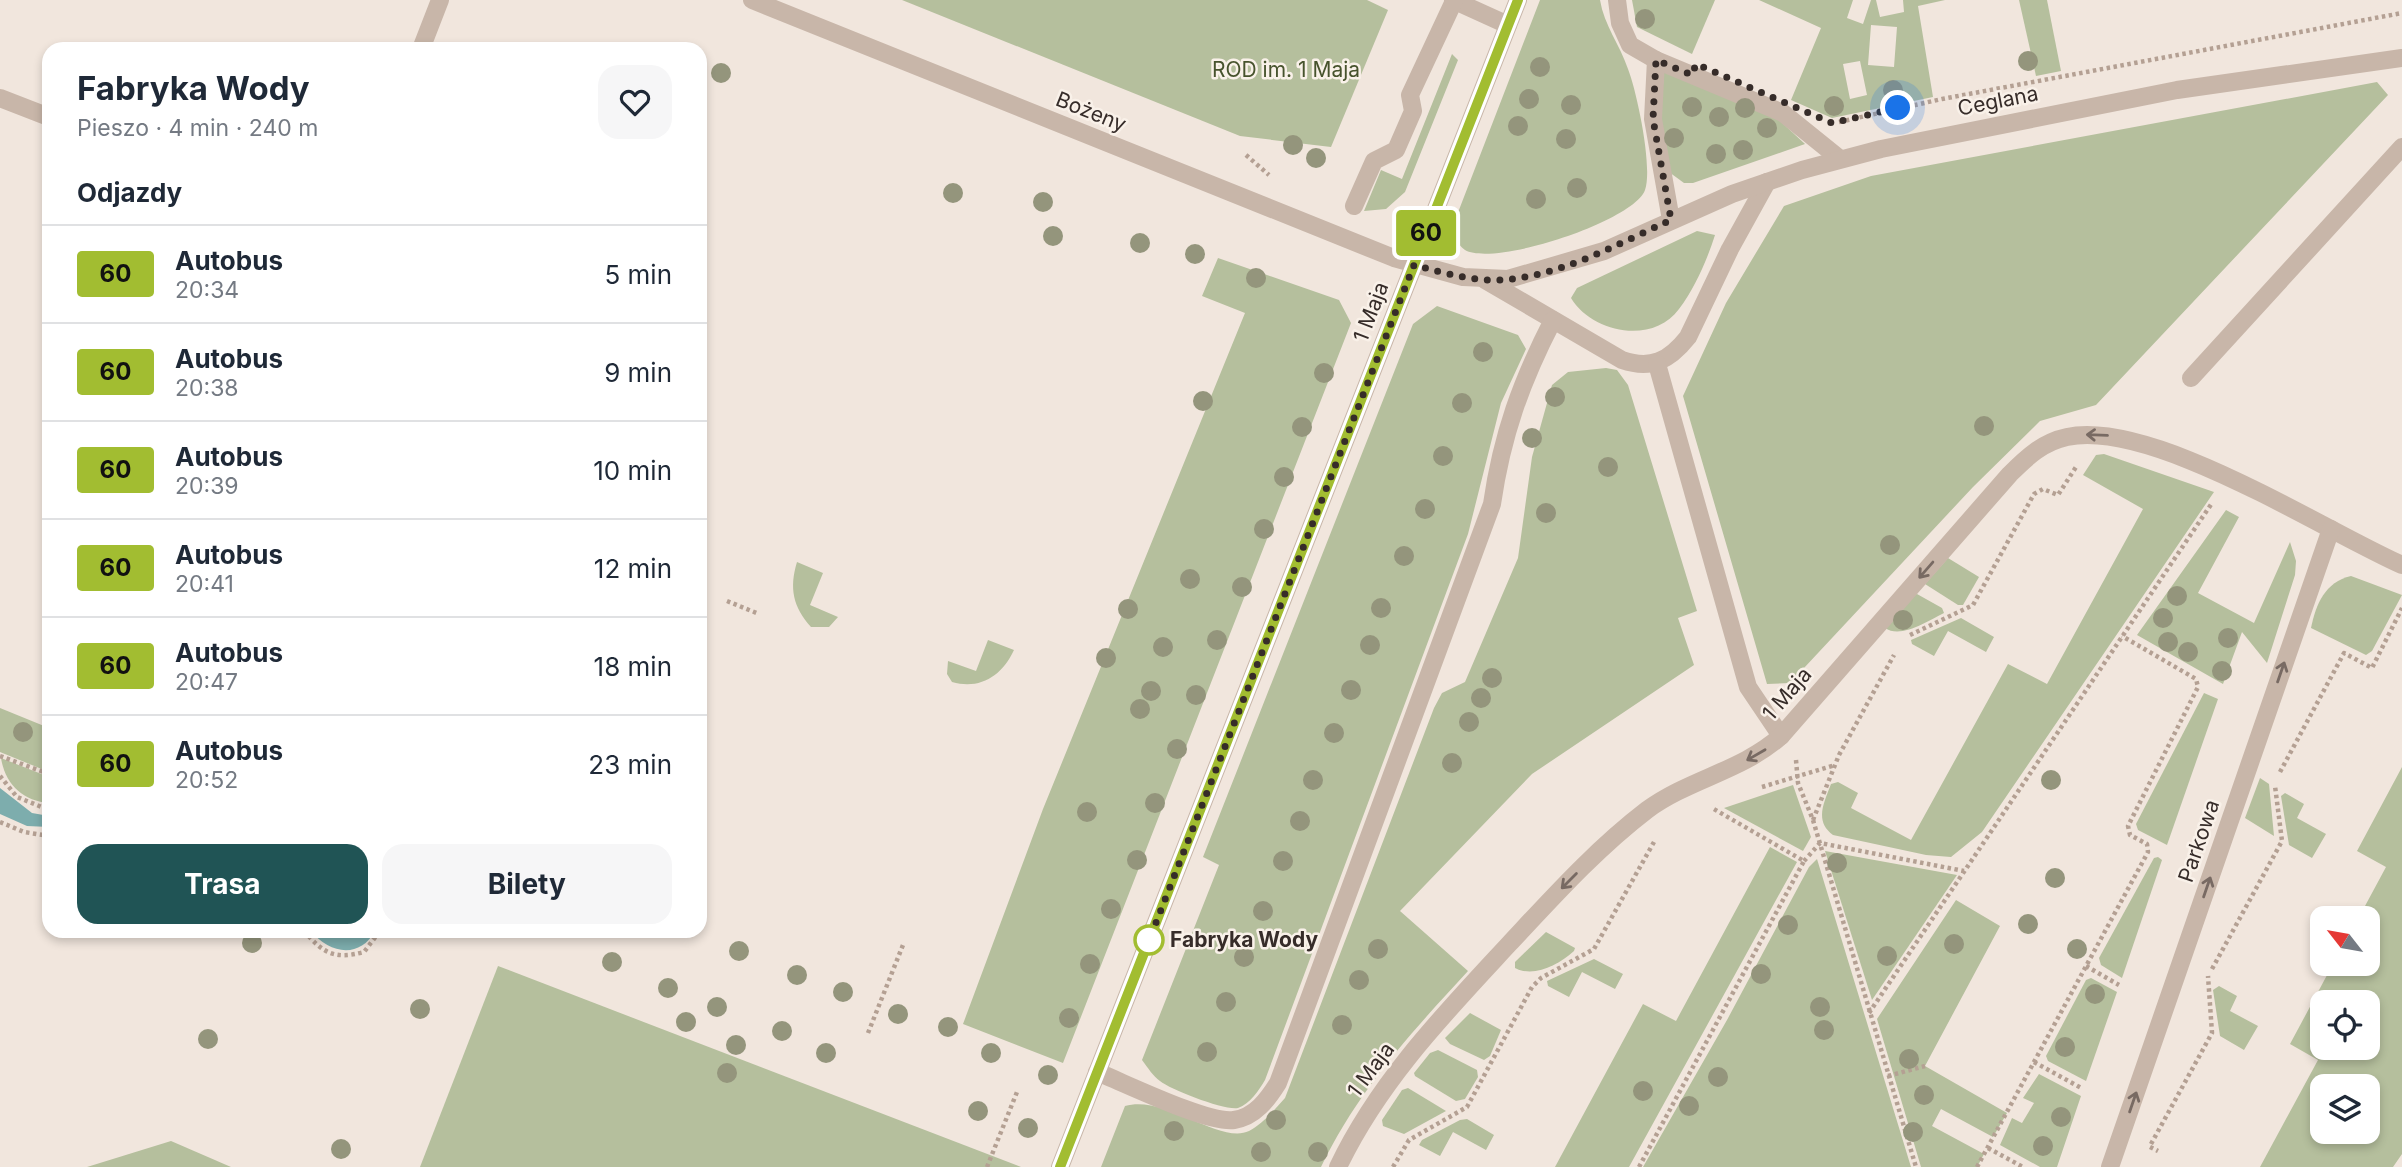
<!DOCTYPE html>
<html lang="pl">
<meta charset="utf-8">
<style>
body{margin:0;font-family:Inter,sans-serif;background:#f6f6f7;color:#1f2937;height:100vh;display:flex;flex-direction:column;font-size:26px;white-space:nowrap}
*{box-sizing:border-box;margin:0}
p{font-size:23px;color:#747a83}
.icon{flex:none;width:38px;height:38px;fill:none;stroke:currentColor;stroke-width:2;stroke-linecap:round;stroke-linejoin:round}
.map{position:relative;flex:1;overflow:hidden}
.details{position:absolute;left:42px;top:42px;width:665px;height:896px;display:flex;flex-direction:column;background:#fff;border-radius:21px;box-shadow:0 4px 10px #0003}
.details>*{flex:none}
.badge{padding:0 14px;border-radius:5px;font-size:24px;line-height:46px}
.needle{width:46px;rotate:301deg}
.buttons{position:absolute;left:2310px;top:906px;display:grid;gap:14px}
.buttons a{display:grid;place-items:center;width:70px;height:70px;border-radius:14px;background:#fff;box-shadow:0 4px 10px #0003;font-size:35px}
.you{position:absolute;width:35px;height:35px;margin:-18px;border:5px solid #fff;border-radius:50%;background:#1a73e8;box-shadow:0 0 0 10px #1a73e833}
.map>.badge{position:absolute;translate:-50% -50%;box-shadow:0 0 0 4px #fff}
h2{padding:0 35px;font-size:26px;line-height:63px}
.round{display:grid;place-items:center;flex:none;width:74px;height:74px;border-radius:21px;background:#f6f6f7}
.overview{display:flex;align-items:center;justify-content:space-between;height:119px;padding:0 35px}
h1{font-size:33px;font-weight:700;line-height:52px}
.action{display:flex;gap:14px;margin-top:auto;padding:14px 35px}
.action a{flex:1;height:80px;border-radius:21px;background:#205455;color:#fff;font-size:28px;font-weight:700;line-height:80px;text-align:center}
.action a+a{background:#f6f6f7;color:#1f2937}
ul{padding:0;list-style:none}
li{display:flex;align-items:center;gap:21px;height:98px;padding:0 35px;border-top:2px solid #e0e1e3}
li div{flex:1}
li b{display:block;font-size:26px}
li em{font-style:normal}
li .badge{min-width:77px;font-weight:700;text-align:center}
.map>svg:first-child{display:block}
</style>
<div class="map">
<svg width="2402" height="1167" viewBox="0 0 2402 1167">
<rect width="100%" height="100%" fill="#f1e6dd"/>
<g fill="#b5bf9d" fill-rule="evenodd">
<polygon points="902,0 1367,0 1388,10 1331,147 1240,136"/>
<path d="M1540,0h60c4,25 20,45 28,69 9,23 25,99 17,121 -11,31 -150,77 -180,60 -8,-6 -11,-13 -13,-22z"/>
<polygon points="1632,0 1715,0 1692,54 1637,27"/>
<path d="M1759,0h94l-6,18 16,6 8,-24h5l4,17 24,-5 -1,-12h42l-27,6 15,91 -101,21 -41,-18 30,-72zM1871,25l26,2 -3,40 -26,-2zM1860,61l7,34 -17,4 -7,-35z"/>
<polygon points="2019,0 2047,0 2061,71 2036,76"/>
<polygon points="1452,54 1458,60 1405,192 1386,209 1364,211 1381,170 1402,179"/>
<polygon points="1664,72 1778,119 1805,144 1693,183 1684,183 1669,172 1660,120"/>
<polygon points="2377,82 2388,95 2096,405 2040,421 1973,487 1790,683 1767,684 1683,396 1726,303 1784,206 1871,176"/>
<path d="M1697,231l18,4c-8,25 -20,53 -36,74 -26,36 -87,24 -108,-11l6,-10z"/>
<polygon points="1218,258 1339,300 1351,323 1063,1063 963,1024 1043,809 1245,313 1202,296"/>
<path d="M1437,306l81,29 8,14 -25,54 -33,131 -203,546c-6,10 -15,24 -27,28 -12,3 -67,-18 -78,-27 -7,-5 -12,-13 -18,-21l77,-195 -16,-8 210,-533z"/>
<path d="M1606,368l11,2 11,15 69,226 -19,7 16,47 -162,109 -132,137 68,60c-58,63 -109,118 -147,196h-220l24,-61c40,-12 95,39 124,25 14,-7 25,-21 36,-33l149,-390 8,-15 23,-11 53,-124 14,-101 20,-72 16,-13z"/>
<path d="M2104,454l110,38 -232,340 -31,25 -25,-2 -93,-20c-19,-14 -9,-32 -2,-51l7,-2 20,11 -7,15 60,32 97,-176 39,20 96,-175 -60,-34 13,-20z"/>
<polygon points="2226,510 2239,517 2198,593 2254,623 2290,542 2296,561 2295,575 2267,663 2242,632 2223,684 2137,635"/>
<polygon points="1948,558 1979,577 1963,605 1958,605 1925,584"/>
<path d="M797,562l26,11 -13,32 28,12 -9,10h-18c-18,-20 -22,-39 -14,-65z"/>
<path d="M2351,576l51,19 -30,56 -6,4 -55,-27c5,-24 14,-46 40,-52z"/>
<path d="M1917,594l25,14 2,5c-16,8 -43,26 -59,15l27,-33z"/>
<polygon points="1961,618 1994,637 1986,652 1948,631 1934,656 1912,644 1911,640"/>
<path d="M988,640l26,10c-12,26 -34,40 -62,32l-5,-8 1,-13 28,10z"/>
<polygon points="2204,693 2218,699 2167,845 2138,830 2136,824"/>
<polygon points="0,708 49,728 49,772 0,752"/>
<path d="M1,758l48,19v26c-26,-2 -44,-19 -48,-45z"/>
<path d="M2402,767v387l-9,13h-133l58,-107 -28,-16 43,-80h35v-45h-10l28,-52 -29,-16zM2322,1003h46v45h-46zM2322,1087h46v45h-46z"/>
<polygon points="2260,778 2269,784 2274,836 2245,818"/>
<polygon points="1793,785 1811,837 1803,851 1724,808"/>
<polygon points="2285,793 2304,804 2297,818 2326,834 2312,858 2289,845 2281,796"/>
<polygon points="1770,847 1797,862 1629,1167 1555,1167 1643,1004 1676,1021"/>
<polygon points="1825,851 1957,875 1872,1000"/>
<polygon points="2158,857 2162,860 2122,978 2101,965 2099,958 2154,858"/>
<polygon points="1817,859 1911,1167 1643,1167 1727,1020 1809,867"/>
<polygon points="1956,900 2000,926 1925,1066 2007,1113 1993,1137 1941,1109 1932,1126 1984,1154 1977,1167 1921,1167 1877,1019"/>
<path d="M1546,932l29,16 -1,3c-16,14 -40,27 -59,17v-6z"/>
<polygon points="1594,959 1623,974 1615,989 1582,972 1569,997 1548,986 1547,981"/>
<polygon points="498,966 1021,1167 420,1167"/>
<polygon points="2091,978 2117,992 2086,1081 2048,1061 2046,1056 2086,980"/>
<polygon points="2219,986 2237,996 2230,1011 2258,1026 2244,1050 2220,1036 2213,990"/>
<polygon points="1470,1013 1501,1030 1490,1056 1484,1060 1450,1044 1445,1038"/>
<polygon points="1438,1050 1477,1070 1478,1077 1465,1099 1456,1101 1415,1076 1414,1073 1430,1053"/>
<polygon points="2039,1074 2081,1096 2057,1167 2040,1167 2000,1145 2012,1118 2022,1123 2034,1103 2023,1098"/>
<polygon points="1408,1088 1446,1111 1404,1134 1383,1126 1382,1120 1402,1090"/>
<polygon points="1467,1119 1494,1135 1486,1150 1453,1132 1440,1156 1419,1145 1422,1140 1460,1120"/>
<polygon points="171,1141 231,1167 87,1167"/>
</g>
<g fill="#7dadad">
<polygon points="0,788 32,813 49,816 49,827 27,826 0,814"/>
<path d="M311,931h64c-15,28 -46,23 -64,0z"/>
</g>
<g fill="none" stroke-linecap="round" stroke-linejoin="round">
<g stroke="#b4a093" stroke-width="4.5" stroke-dasharray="3.5 3.5" stroke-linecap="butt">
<polyline points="1839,122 1942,99 2402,13"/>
<polyline points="1246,155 1269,175"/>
<polyline points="727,601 759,614"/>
<polyline points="1910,635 1973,605 2034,494 2043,489 2058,495 2076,467"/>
<polyline points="0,756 49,774"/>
<polyline points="1796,760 1798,783 1813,820 1916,1167"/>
<polyline points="2280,772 2344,653 2372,668 2402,608"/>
<polyline points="0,776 17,797 49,810"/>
<polyline points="1762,787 1835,765"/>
<polyline points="1813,820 1839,755 1894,655"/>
<polyline points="0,822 24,832 49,836"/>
<polyline points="1804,861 1820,843 1964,871"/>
<path d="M304,931c19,22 30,29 60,21l16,-21"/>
<polyline points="2086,966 2119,985"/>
<polyline points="2212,969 2282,841 2275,786"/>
<polyline points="1869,1013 2212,503"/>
<polyline points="868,1033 903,945"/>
<polyline points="2034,1062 2083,1089"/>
<polyline points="1888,1076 1925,1066"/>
<polyline points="2151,1144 2212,1033 2208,976"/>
<polyline points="2150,1147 2158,1151"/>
<polyline points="1988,1148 2023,1167"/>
<polyline points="987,1167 1017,1092"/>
<polyline points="1393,1167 1409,1140 1467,1107 1532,987 1541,978 1594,949 1654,842"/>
<polyline points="1639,1167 1804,861 1712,808"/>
<polyline points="1977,1167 2148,852 2147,844 2130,835 2128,826 2198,687 2196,679 2122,636"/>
</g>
<g stroke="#c8b6a9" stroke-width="18">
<polyline points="1453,0 1508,25"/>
<polyline points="1617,0 1620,23 1630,45 1656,60 1783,113 1840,159"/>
<polyline points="421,49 440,0"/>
<polyline points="1656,60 1653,119 1671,220"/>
<polyline points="0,98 49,117"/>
<polyline points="1354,206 1374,161 1396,150 1413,111 1410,95 1454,1"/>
<path d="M1485,280l137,80c29,10 47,1 66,-23l42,-88 37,-67"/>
<polyline points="1657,364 1748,687 1781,736"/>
<polyline points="2191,378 2402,147"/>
<path d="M1097,1072c28,11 111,52 137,48 21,-3 34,-21 44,-37l214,-579c10,-69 29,-122 61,-184"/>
</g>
<g stroke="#c8b6a9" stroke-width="18">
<polyline points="752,0 1394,258 1463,277 1508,279 1604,251 1732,194 1802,170 1881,149 2177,90 2402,58"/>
<polyline points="1060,1167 1518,0"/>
<path d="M1338,1167c41,-86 107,-154 171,-223 44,-47 87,-95 138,-134 42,-31 95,-39 134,-74l229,-262c17,-17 33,-32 57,-37 85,-18 254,92 335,128"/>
<polyline points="2110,1167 2331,529"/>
</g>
</g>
<g fill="#94957c">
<circle cx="1645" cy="19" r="10"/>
<circle cx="2028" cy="61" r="10"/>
<circle cx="1540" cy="67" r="10"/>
<circle cx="721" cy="73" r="10"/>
<circle cx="1893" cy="90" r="10"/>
<circle cx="1529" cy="99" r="10"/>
<circle cx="1571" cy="105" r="10"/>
<circle cx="1834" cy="106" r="10"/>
<circle cx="1692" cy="107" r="10"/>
<circle cx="1745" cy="108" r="10"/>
<circle cx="1719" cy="117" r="10"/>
<circle cx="1518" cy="126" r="10"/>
<circle cx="1767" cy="128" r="10"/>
<circle cx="1674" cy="138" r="10"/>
<circle cx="1566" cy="139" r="10"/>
<circle cx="1293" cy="145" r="10"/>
<circle cx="1743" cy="150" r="10"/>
<circle cx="1716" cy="154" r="10"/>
<circle cx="1316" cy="158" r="10"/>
<circle cx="1577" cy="188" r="10"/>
<circle cx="953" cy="193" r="10"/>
<circle cx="1536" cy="199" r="10"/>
<circle cx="1043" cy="202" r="10"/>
<circle cx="1053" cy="236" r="10"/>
<circle cx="1140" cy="243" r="10"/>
<circle cx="1195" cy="254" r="10"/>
<circle cx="1256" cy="278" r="10"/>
<circle cx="1483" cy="352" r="10"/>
<circle cx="1324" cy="373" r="10"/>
<circle cx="1555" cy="397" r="10"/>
<circle cx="1203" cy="401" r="10"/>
<circle cx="1462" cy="403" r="10"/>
<circle cx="1984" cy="426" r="10"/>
<circle cx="1302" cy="427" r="10"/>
<circle cx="1532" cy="438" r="10"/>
<circle cx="1443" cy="456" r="10"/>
<circle cx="1608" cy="467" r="10"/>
<circle cx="1284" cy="477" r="10"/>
<circle cx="1425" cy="509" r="10"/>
<circle cx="1546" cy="513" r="10"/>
<circle cx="1264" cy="529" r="10"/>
<circle cx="1890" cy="545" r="10"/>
<circle cx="1404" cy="556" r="10"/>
<circle cx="1190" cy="579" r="10"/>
<circle cx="1242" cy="587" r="10"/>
<circle cx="2177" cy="596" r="10"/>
<circle cx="1381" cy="608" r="10"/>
<circle cx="1128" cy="609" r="10"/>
<circle cx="2163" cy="618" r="10"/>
<circle cx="1903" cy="620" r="10"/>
<circle cx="2228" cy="638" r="10"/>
<circle cx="1217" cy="640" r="10"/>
<circle cx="2168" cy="642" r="10"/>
<circle cx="1370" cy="645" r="10"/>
<circle cx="1163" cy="647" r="10"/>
<circle cx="2188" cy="652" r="10"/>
<circle cx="1106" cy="658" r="10"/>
<circle cx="2222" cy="671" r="10"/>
<circle cx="1492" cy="678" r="10"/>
<circle cx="1351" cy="690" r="10"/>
<circle cx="1151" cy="691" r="10"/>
<circle cx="1196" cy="695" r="10"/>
<circle cx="1481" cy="698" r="10"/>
<circle cx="1140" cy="709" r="10"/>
<circle cx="1469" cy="722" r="10"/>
<circle cx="23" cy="732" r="10"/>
<circle cx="1334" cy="733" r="10"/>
<circle cx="1177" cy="749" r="10"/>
<circle cx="1452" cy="763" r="10"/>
<circle cx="1313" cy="780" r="10"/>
<circle cx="2051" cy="780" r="10"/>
<circle cx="1155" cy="803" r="10"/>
<circle cx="1087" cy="812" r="10"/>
<circle cx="1300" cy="821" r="10"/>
<circle cx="1137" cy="860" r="10"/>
<circle cx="1283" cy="861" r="10"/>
<circle cx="1837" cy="863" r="10"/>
<circle cx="2055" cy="878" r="10"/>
<circle cx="1111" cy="909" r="10"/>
<circle cx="1263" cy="911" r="10"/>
<circle cx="2028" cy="924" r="10"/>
<circle cx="1788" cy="925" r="10"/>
<circle cx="252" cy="943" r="10"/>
<circle cx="1954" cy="944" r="10"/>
<circle cx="1378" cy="949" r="10"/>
<circle cx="2077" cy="949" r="10"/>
<circle cx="739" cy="951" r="10"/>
<circle cx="1887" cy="956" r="10"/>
<circle cx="1244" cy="957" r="10"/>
<circle cx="612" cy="962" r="10"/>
<circle cx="1090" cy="964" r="10"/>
<circle cx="1761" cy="974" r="10"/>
<circle cx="797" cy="975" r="10"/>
<circle cx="1359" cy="980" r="10"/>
<circle cx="668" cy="988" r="10"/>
<circle cx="843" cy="992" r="10"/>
<circle cx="2095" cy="994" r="10"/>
<circle cx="1226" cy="1002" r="10"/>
<circle cx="717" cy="1007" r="10"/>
<circle cx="1820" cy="1007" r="10"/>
<circle cx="420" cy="1009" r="10"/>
<circle cx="898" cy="1014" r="10"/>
<circle cx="1069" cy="1018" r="10"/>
<circle cx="686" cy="1022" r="10"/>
<circle cx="1342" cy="1025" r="10"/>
<circle cx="948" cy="1027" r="10"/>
<circle cx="1824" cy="1030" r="10"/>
<circle cx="782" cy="1031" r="10"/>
<circle cx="208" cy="1039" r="10"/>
<circle cx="736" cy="1045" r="10"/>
<circle cx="2065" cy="1047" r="10"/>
<circle cx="1207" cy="1052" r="10"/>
<circle cx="826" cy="1053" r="10"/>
<circle cx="991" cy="1053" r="10"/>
<circle cx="1909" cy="1059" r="10"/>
<circle cx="727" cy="1073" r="10"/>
<circle cx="1048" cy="1075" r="10"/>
<circle cx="1718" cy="1077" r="10"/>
<circle cx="1643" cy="1091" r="10"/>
<circle cx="1924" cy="1095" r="10"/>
<circle cx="1689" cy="1106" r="10"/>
<circle cx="978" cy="1111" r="10"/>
<circle cx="2061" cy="1117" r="10"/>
<circle cx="1276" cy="1120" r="10"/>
<circle cx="1028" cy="1128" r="10"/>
<circle cx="1174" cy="1131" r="10"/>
<circle cx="1913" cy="1132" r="10"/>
<circle cx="2043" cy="1146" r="10"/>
<circle cx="341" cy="1149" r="10"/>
<circle cx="1261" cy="1152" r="10"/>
<circle cx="1318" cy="1152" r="10"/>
</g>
<defs><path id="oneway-shaft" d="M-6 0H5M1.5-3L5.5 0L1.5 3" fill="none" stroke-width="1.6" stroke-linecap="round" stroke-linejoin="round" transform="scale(1.75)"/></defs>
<g stroke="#786a63">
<use href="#oneway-shaft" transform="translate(2097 435) rotate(-178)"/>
<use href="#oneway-shaft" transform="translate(1926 570) rotate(131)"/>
<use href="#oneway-shaft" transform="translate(2281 672) rotate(-71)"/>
<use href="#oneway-shaft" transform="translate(1756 755) rotate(150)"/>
<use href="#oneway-shaft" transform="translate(1569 881) rotate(135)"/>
<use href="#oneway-shaft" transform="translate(2207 887) rotate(-71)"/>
<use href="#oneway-shaft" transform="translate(2133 1102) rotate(-71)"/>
</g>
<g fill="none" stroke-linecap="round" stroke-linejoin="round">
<g stroke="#fff" stroke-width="16">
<polyline id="line" points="1060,1167 1518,0"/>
</g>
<use href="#line" stroke="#a2bd31" stroke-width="10"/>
<path stroke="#362c29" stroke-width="7" stroke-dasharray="0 12.6" d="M1149,940l-1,3 266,-678c24,6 49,14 74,15 63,2 127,-35 183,-60l-18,-101 3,-59 36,15 4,-11 136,59 66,-15"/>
</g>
<circle fill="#fff" stroke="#a2bd31" stroke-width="3.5" cx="1149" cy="940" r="14"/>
<g text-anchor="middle" stroke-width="5" stroke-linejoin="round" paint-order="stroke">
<g font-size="21" fill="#47532d" stroke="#f9f1e9">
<text x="1286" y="77">ROD im. 1 Maja</text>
</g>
<g font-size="21" fill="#362c29" stroke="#f9f1e9">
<text transform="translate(1998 101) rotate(-11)" y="7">Ceglana</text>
<text transform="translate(1091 112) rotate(22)" y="7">Bożeny</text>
<text transform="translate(1371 312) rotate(-69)" y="7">1 Maja</text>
<text transform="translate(1787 694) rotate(-49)" y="7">1 Maja</text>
<text transform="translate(2199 841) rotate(-71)" y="7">Parkowa</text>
<text transform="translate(1371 1070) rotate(-53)" y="7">1 Maja</text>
</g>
<g font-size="21" font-weight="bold" fill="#362c29" stroke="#f9f1e9" text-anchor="start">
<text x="1170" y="947">Fabryka Wody</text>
</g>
</g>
</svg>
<div class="buttons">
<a><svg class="needle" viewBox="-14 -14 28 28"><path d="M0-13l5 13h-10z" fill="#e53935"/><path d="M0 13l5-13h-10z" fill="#747a83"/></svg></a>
<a><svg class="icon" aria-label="locate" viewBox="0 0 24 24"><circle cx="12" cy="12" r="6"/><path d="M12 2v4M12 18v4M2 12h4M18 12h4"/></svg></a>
<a><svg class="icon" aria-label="layers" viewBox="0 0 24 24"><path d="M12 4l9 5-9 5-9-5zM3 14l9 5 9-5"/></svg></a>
</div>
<div class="you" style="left:1898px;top:108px"></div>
<b class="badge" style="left:1426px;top:233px;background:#a2bd31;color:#111">60</b>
<section class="details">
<div class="overview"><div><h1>Fabryka Wody</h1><p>Pieszo · 4 min · 240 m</p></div><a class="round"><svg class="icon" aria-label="heart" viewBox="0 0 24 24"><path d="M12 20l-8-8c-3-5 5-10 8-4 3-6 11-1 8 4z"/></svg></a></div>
<h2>Odjazdy</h2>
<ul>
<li><span class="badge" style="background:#a2bd31;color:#111">60</span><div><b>Autobus</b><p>20:34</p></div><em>5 min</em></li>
<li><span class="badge" style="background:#a2bd31;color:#111">60</span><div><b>Autobus</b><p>20:38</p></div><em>9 min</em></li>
<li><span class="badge" style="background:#a2bd31;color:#111">60</span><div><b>Autobus</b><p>20:39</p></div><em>10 min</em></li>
<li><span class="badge" style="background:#a2bd31;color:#111">60</span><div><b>Autobus</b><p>20:41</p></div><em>12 min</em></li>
<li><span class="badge" style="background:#a2bd31;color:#111">60</span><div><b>Autobus</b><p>20:47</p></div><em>18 min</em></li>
<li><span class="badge" style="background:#a2bd31;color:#111">60</span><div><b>Autobus</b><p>20:52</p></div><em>23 min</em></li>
</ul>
<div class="action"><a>Trasa</a><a>Bilety</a></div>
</section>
</div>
